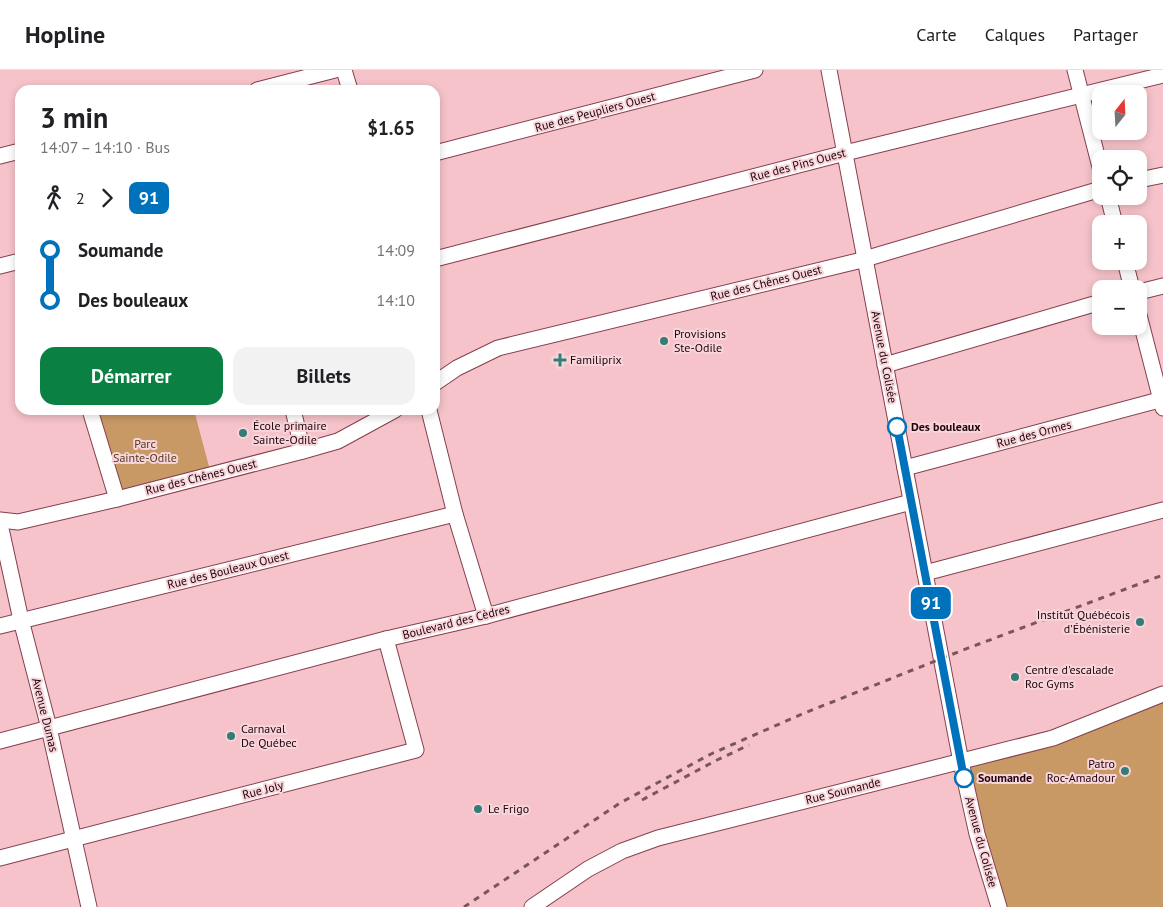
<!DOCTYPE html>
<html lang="fr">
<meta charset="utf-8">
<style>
body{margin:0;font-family:"PT Sans",sans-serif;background:#f2f2f2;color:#202124;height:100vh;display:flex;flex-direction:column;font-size:19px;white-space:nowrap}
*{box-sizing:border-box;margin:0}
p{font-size:16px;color:#757577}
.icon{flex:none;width:28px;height:28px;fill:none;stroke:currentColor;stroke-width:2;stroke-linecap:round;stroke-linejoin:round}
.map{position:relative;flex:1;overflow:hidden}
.details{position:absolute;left:15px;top:15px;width:425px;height:330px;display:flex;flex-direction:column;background:#fff;border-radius:15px;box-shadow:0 2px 8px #0003}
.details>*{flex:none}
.badge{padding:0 10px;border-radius:8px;font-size:18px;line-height:32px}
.needle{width:32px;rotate:18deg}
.controls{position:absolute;left:1092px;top:15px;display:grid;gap:10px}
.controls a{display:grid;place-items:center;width:55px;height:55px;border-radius:10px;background:#fff;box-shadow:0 2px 8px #0003;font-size:25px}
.map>.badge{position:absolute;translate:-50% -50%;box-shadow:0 0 0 2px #fff}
.legs{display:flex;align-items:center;gap:8px;height:55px;padding:0 25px;font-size:16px}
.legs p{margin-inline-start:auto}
.head{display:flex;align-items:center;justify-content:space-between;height:85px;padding:0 25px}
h1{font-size:28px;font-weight:600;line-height:38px}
.primary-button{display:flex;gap:10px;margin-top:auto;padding:10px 25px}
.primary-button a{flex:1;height:58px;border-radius:15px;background:#0b8043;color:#fff;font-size:20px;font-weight:600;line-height:58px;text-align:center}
.primary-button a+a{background:#f2f2f2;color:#202124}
ul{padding:0 25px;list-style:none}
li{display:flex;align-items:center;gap:18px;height:50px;font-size:19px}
li i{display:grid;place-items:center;width:8px;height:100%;margin:0 6px;background:currentColor}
li i::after{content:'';width:12px;height:12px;margin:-6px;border:4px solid;border-radius:50%;background:#fff}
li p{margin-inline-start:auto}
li:first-child i{background:linear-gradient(#0000 50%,currentColor 0)}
li:last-child i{background:linear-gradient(currentColor 50%,#0000 0)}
header{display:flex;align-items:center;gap:30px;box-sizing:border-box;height:70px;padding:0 25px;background:#fff;border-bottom:1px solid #e0e0e0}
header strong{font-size:24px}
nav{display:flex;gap:28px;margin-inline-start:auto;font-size:18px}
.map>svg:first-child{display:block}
</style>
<header>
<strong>Hopline</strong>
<nav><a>Carte</a><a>Calques</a><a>Partager</a></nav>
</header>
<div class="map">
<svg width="1163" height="837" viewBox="0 0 1163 837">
<rect width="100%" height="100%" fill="#f6c3ca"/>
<g fill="#c89965">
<polygon points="90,340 194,340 211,404 117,429"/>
<polygon points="1163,632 1163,837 996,837 961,692"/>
</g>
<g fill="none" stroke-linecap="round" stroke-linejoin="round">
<g stroke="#863f4d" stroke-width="17">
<g id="minor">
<polyline points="344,0 350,20"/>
<polyline points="829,0 961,692 977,764 999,837"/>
<polyline points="1075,0 1101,101"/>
<polyline points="257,20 335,0"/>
<polyline points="435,83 755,0"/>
<polyline points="0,86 20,81"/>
<polyline points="1139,110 1163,105"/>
<polyline points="1108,126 1115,154"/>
<polyline points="435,189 845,83 1163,5"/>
<polyline points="1125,191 1132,219"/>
<polyline points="0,196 20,191"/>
<polyline points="1139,222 1163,216"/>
<polyline points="1139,245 1163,338"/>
<polyline points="885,295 1101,232"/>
<polyline points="435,313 457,298 498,278 858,191 1101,119"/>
<polyline points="90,340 117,429"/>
<polyline points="293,340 303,381"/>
<polyline points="429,340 455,444 486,546"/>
<polyline points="905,398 1163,329"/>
<polyline points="0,450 18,452 117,429 303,381 338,371 395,340"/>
<polyline points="0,454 21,550 49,658 89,837"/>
<polyline points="925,503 1163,440"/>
<polyline points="0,556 455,444"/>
<polyline points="0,671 386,569 486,546 911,432"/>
<polyline points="0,788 416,680 386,569"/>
<polyline points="532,837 588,799 622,781 658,768 1053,668 1163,624"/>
</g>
</g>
<use href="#minor" stroke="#fff" stroke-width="15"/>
<g stroke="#7a555b" stroke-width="3" stroke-dasharray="6 6" stroke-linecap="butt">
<polyline points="642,730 717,690 749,675"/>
<polyline points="464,837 620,733 711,684 802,644 963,580 1163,505"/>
</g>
</g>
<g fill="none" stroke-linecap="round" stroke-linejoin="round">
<g stroke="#fff" stroke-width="11">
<polyline id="line-1" points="897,357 964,708"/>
</g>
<use href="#line-1" stroke="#0072bc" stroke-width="8"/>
</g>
<g fill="#347c76" stroke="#f8d5da" stroke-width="2">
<circle cx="664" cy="271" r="5"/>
<path d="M557.5 282.5h5v5h5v5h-5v5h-5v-5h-5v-5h5z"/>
<circle cx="243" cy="363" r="5"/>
<circle cx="1140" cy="552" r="5"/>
<circle cx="1015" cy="607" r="5"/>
<circle cx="231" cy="666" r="5"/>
<circle cx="1125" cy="701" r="5"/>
<circle cx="478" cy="739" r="5"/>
</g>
<g fill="#fff" stroke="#0072bc" stroke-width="2.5">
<circle cx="897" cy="357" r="9"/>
<circle cx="964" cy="708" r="9"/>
</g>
<g text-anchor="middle" stroke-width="4" stroke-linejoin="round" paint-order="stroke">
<g font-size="12" fill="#1f040a" stroke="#f8d5da">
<text transform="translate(595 42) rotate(-15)" y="4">Rue des Peupliers Ouest</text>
<text transform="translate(798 95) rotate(-15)" y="4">Rue des Pins Ouest</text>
<text transform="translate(766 213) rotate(-14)" y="4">Rue des Chênes Ouest</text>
<text transform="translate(884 287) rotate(79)" y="4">Avenue du Colisée</text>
<text transform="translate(1034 364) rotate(-15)" y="4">Rue des Ormes</text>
<text transform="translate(201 407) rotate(-14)" y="4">Rue des Chênes Ouest</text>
<text transform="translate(228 500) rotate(-14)" y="4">Rue des Bouleaux Ouest</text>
<text transform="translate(456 552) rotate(-14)" y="4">Boulevard des Cèdres</text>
<text transform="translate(45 645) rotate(76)" y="4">Avenue Dumas</text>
<text transform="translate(263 720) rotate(-15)" y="4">Rue Joly</text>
<text transform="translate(843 721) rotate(-14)" y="4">Rue Soumande</text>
<text transform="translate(981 772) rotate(75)" y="4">Avenue du Colisée</text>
</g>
<g font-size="12" fill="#1f040a" stroke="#f8d5da" text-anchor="start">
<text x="674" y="268">Provisions<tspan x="674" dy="14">Ste-Odile</tspan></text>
<text x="570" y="294">Familiprix</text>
<text x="253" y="360">École primaire<tspan x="253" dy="14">Sainte-Odile</tspan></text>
<text x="1130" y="549" text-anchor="end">Institut Québécois<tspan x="1130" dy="14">d'Ébénisterie</tspan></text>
<text x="1025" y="604">Centre d'escalade<tspan x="1025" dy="14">Roc Gyms</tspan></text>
<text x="241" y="663">Carnaval<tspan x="241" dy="14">De Québec</tspan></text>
<text x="1115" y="698" text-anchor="end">Patro<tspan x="1115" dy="14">Roc-Amadour</tspan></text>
<text x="488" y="743">Le Frigo</text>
</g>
<g font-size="12" font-weight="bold" fill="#1f040a" stroke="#f8d5da" text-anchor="start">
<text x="911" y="361">Des bouleaux</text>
<text x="978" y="712">Soumande</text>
</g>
<g font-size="12" fill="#533a1b" stroke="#f8d5da">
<text x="145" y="378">Parc<tspan x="145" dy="14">Sainte-Odile</tspan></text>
</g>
</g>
</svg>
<div class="controls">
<a><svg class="needle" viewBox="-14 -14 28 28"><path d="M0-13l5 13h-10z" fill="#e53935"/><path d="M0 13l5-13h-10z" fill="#757577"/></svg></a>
<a><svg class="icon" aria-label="locate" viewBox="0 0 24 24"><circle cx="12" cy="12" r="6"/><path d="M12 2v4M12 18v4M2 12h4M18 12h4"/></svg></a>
<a>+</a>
<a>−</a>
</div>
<b class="badge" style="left:931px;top:533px;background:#0072bc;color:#fff">91</b>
<section class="details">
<div class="head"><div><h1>3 min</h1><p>14:07 – 14:10 · Bus</p></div><b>$1.65</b></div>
<div class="legs"><svg class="icon" aria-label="walk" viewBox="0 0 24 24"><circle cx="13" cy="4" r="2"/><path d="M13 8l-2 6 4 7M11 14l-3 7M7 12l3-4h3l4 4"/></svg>2<svg class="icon" aria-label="forward" viewBox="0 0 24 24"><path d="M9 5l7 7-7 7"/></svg><b class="badge" style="background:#0072bc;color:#fff">91</b></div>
<ul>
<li><i style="color:#0072bc"></i><b>Soumande</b><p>14:09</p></li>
<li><i style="color:#0072bc"></i><b>Des bouleaux</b><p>14:10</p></li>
</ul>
<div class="primary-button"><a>Démarrer</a><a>Billets</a></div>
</section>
</div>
